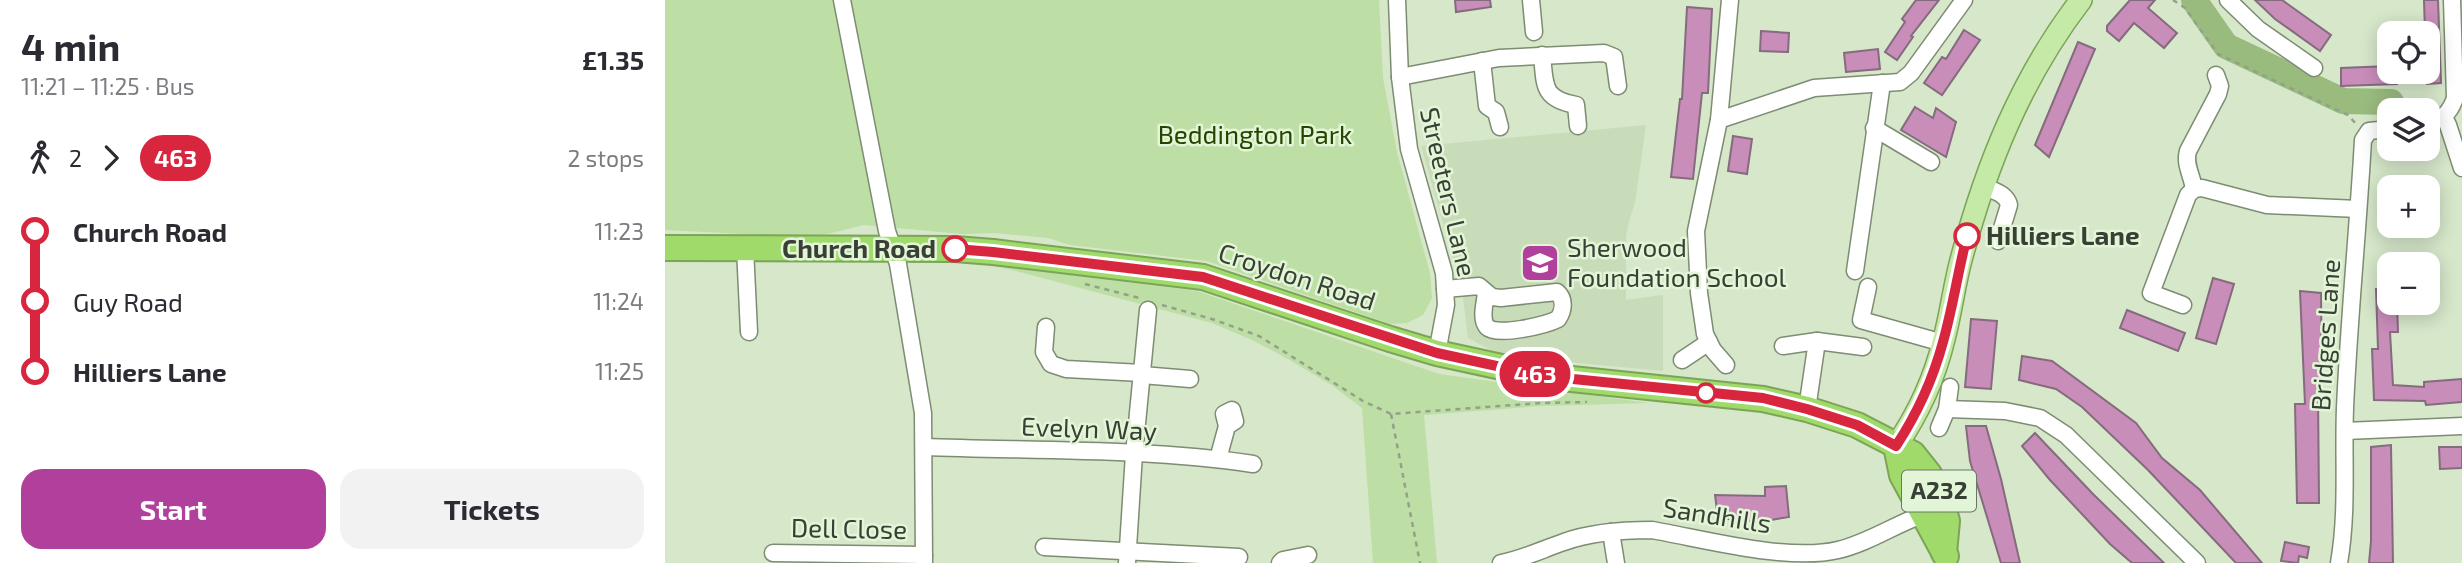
<!DOCTYPE html>
<meta charset="utf-8">
<style>
body{margin:0;font-family:"Exo 2",sans-serif;background:#f2f2f3;color:#2b2b33;height:100vh;display:flex;flex-direction:column;font-size:26px;white-space:nowrap}
*{box-sizing:border-box;margin:0}
p{font-size:23px;color:#7c7c81}
.icon{flex:none;width:38px;height:38px;fill:none;stroke:currentColor;stroke-width:2;stroke-linecap:round;stroke-linejoin:round}
.map{position:relative;flex:1;overflow:hidden}
.drawer{display:flex;flex-direction:column;background:#fff;width:665px}
.drawer>*{flex:none}
.badge{padding:0 14px;border-radius:23px;font-size:24px;line-height:46px}
.tools{position:absolute;left:1712px;top:21px;display:grid;gap:14px}
.tools a{display:grid;place-items:center;width:63px;height:63px;border-radius:14px;background:#fff;box-shadow:0 4px 18px #0003;font-size:35px}
.map>.badge{position:absolute;translate:-50% -50%;box-shadow:0 0 0 4px #fff}
.legs{display:flex;align-items:center;gap:10px;height:77px;padding:0 21px;font-size:23px}
.legs p{margin-inline-start:auto}
.head{display:flex;align-items:center;justify-content:space-between;height:119px;padding:0 21px}
h1{font-size:38px;font-weight:700;line-height:52px}
.primary-button{display:flex;gap:14px;margin-top:auto;padding:14px 21px}
.primary-button a{flex:1;height:80px;border-radius:21px;background:#b1409c;color:#fff;font-size:28px;font-weight:700;line-height:80px;text-align:center}
.primary-button a+a{background:#f2f2f3;color:#2b2b33}
ul{padding:0 21px;list-style:none}
li{display:flex;align-items:center;gap:24px;height:70px;font-size:26px}
li i{display:grid;place-items:center;width:10px;height:100%;margin:0 9px;background:currentColor}
li i::after{content:'';width:18px;height:18px;margin:-9px;border:5px solid;border-radius:50%;background:#fff}
li p{margin-inline-start:auto}
li:first-child i{background:linear-gradient(#0000 50%,currentColor 0)}
li:last-child i{background:linear-gradient(currentColor 50%,#0000 0)}
main{display:flex;flex:1;min-height:0}
.map>svg:first-child{display:block}
</style>
<main>
<section class="drawer">
<div class="head"><div><h1>4 min</h1><p>11:21 – 11:25 · Bus</p></div><b>£1.35</b></div>
<div class="legs"><svg class="icon" aria-label="walk" viewBox="0 0 24 24"><circle cx="13" cy="4" r="2"/><path d="M13 8l-2 6 4 7M11 14l-3 7M7 12l3-4h3l4 4"/></svg>2<svg class="icon" aria-label="forward" viewBox="0 0 24 24"><path d="M9 5l7 7-7 7"/></svg><b class="badge" style="background:#d7263d;color:#fff">463</b><p>2 stops</p></div>
<ul>
<li><i style="color:#d7263d"></i><b>Church Road</b><p>11:23</p></li>
<li><i style="color:#d7263d"></i><span>Guy Road</span><p>11:24</p></li>
<li><i style="color:#d7263d"></i><b>Hilliers Lane</b><p>11:25</p></li>
</ul>
<div class="primary-button"><a>Start</a><a>Tickets</a></div>
</section>
<div class="map">
<svg width="1797" height="563" viewBox="0 0 1797 563">
<rect width="100%" height="100%" fill="#d6e7ca"/>
<polygon fill="#c8dcb9" points="981,125 970,203 964,221 961,236 961,300 998,295 998,371 837,356 803,338 797,290 756,146"/>
<g fill="#bddea4">
<polygon points="0,0 714,0 718,78 732,152 765,273 767,298 758,315 742,323 725,324 542,261 405,245 383,238 329,233 298,234 199,225 162,234 99,235 0,230"/>
<polygon points="328,265 532,291 774,374 983,403 877,406 759,415 772,563 708,563 697,408 668,386 623,359 589,341 547,323"/>
</g>
<g fill="none" stroke-linecap="round" stroke-linejoin="round">
<polyline stroke="#99bb7e" stroke-width="26" points="1529,0 1561,46 1678,101 1726,102"/>
</g>
<g fill="#c88db9" stroke="#856b7e" stroke-width="2">
<polygon points="790,0 825,0 826,7 791,12"/>
<polygon points="1251,0 1274,0 1246,36 1248,37 1232,60 1220,52 1240,22 1237,19"/>
<polygon points="1465,0 1490,0 1483,8 1512,33 1499,48 1469,23 1454,41 1442,31 1442,26"/>
<polygon points="1590,0 1617,0 1666,35 1655,51 1610,19"/>
<polygon points="1759,0 1773,0 1776,83 1762,84 1762,33 1760,33"/>
<polygon points="1022,7 1047,9 1043,93 1037,93 1028,179 1006,177 1015,99 1017,99"/>
<polygon points="1299,30 1315,40 1277,95 1259,83 1277,57 1281,59"/>
<polygon points="1096,31 1124,33 1123,52 1095,51"/>
<polygon points="1413,42 1430,49 1384,157 1370,145"/>
<polygon points="1213,49 1215,69 1181,72 1179,53"/>
<polygon points="1724,66 1724,72 1731,72 1732,84 1676,86 1676,68"/>
<polygon points="1250,107 1268,118 1271,108 1291,122 1281,157 1236,130"/>
<polygon points="1068,136 1087,139 1082,174 1063,171"/>
<polygon points="1548,278 1569,284 1551,344 1531,338"/>
<polygon points="1724,288 1724,303 1732,303 1733,332 1725,332 1728,385 1759,387 1759,382 1797,379 1797,402 1761,405 1760,401 1709,400 1707,349 1713,349 1711,289"/>
<polygon points="1635,291 1656,293 1657,392 1653,392 1654,503 1632,503 1630,404 1640,404"/>
<polygon points="1462,310 1520,333 1513,351 1455,328"/>
<polygon points="1306,319 1332,321 1326,389 1300,387"/>
<polygon points="1357,356 1387,361 1471,423 1497,458 1535,490 1597,563 1571,563 1483,470 1417,407 1391,389 1354,380"/>
<polygon points="1301,426 1321,426 1336,479 1355,563 1336,563 1305,461"/>
<polygon points="1370,433 1428,494 1499,563 1467,563 1445,544 1385,480 1357,446"/>
<polygon points="1726,445 1728,563 1704,563 1706,541 1706,447"/>
<polygon points="1774,447 1797,447 1797,468 1775,469"/>
<polygon points="1121,486 1124,517 1094,522 1053,518 1050,495 1100,496 1100,487"/>
<polygon points="1620,542 1644,547 1642,558 1634,556 1633,563 1616,561"/>
</g>
<g fill="none" stroke-linecap="round" stroke-linejoin="round">
<g stroke="#7d8c72" stroke-width="19">
<g id="minor">
<polyline points="177,0 222,231 233,264 258,413 259,563"/>
<polyline points="732,0 735,77 744,149 779,273 781,305 772,353"/>
<polyline points="866,0 869,32"/>
<polyline points="1563,0 1593,29 1649,68"/>
<path d="M877,55c3,30 0,44 34,50l2,21"/>
<polyline points="817,61 822,106 831,112 835,127"/>
<polyline points="735,77 834,58 939,53 949,57 953,86"/>
<polyline points="1779,117 1783,125 1797,168"/>
<polyline points="1054,120 1149,88 1235,82 1246,73 1299,0"/>
<path d="M1762,123c15,-3 23,-10 28,-25l-3,-98"/>
<polyline points="1209,128 1266,162"/>
<path d="M1318,186c10,5 23,7 26,19l-11,36"/>
<path d="M1529,189c-2,-14 -10,-25 -6,-38l30,-57 2,-8 -4,-11"/>
<polyline points="80,248 84,332"/>
<polyline points="1190,271 1217,83"/>
<polyline points="1203,287 1196,320 1278,343"/>
<path d="M780,289l34,-3 13,11 9,1 56,-6c8,7 7,18 1,27 -12,6 -61,18 -71,8 -7,-8 -2,-24 -1,-34"/>
<polyline points="1518,305 1486,293 1523,195 1529,189 1537,188 1602,205 1693,209"/>
<polyline points="381,327 379,352 386,364 401,369 477,373"/>
<polyline points="1118,346 1152,341 1198,347"/>
<polyline points="1017,360 1044,342"/>
<polyline points="1061,365 1048,350 1040,334 1034,293 1031,231 1054,120 1065,0"/>
<polyline points="477,375 525,379"/>
<polyline points="1142,409 1152,341"/>
<polyline points="1282,409 1340,411 1375,418 1401,435 1532,563"/>
<polyline points="1274,428 1282,409 1285,387"/>
<polyline points="1680,431 1797,426"/>
<path d="M259,447c108,4 222,1 329,17"/>
<polyline points="553,459 562,426 559,414 567,410 570,421 562,426"/>
<polyline points="946,532 951,563"/>
<polyline points="379,547 574,557"/>
<polyline points="108,553 259,555"/>
<polyline points="462,563 469,454 483,310"/>
<polyline points="615,563 618,560 643,555"/>
<path d="M836,563c22,-4 42,-14 63,-21 27,-10 59,-12 88,-12 52,9 136,32 186,20 30,-7 56,-25 84,-35"/>
<path d="M1674,563c9,-52 4,-103 6,-155 4,-90 13,-179 18,-268l6,-9 20,-2"/>
</g>
</g>
<g stroke="#7ba457" stroke-width="24">
<path id="major" d="M1231,446c22,-32 39,-69 48,-107 7,-26 10,-53 17,-79 25,-94 60,-182 120,-260"/>
</g>
<g stroke="#7ba457" stroke-width="28">
<g id="highway">
<polyline points="0,248 290,249 328,252 538,277 725,339 772,353 878,376 1098,399 1142,409 1192,425 1248,454 1264,474 1274,492 1282,521 1279,553"/>
<polyline points="1231,446 1237,475 1281,556"/>
</g>
</g>
<g stroke="#93a08b" stroke-width="2.5" stroke-dasharray="5 5" stroke-linecap="butt">
<polyline points="1508,0 1520,8 1553,54 1683,115 1692,125"/>
<polyline points="420,284 474,298"/>
<polyline points="497,305 547,319 594,336 698,401 726,414 876,403 922,402"/>
<polyline points="726,414 755,563"/>
</g>
<use href="#minor" stroke="#fff" stroke-width="16"/>
<use href="#major" stroke="#c5e9a6" stroke-width="21"/>
<use href="#highway" stroke="#9fda6a" stroke-width="24"/>
</g>
<g fill="none" stroke-linecap="round" stroke-linejoin="round">
<g stroke="#fff" stroke-width="16">
<path id="line-1" d="M290,249l38,3 210,25 234,76 106,23 220,22 44,11 50,16 39,21c21,-32 37,-67 47,-104 10,-35 15,-71 24,-106"/>
</g>
<use href="#line-1" stroke="#d7263d" stroke-width="10"/>
</g>
<defs>
<g id="school-square" transform="scale(2.0125)"><rect x="-9" y="-9" width="18" height="18" rx="4" fill="#b1409c" stroke="#e3f5d7"/><path d="M0-5L7-2L0 1L-7-2ZM-4 1L0 2.5L4 1V4Q0 6-4 4Z" fill="#fff"/></g>
</defs>
<g fill-rule="evenodd">
<use href="#school-square" x="875" y="263"/>
</g>
<g fill="#fff" stroke="#d7263d" stroke-width="3.5">
<circle cx="1302" cy="236" r="12"/>
<circle cx="290" cy="249" r="12"/>
<circle cx="1041" cy="393" r="9"/>
</g>
<g text-anchor="middle" stroke-width="5" stroke-linejoin="round" paint-order="stroke">
<rect fill="#e3f5d7" stroke="#6b7665" stroke-width="2" x="1237" y="470.5" width="74" height="41" rx="5"/>
<g font-size="24" font-weight="bold" fill="#383f34">
<text x="1274" y="499">A232</text>
</g>
<g font-size="26" fill="#264400" stroke="#e3f5d7">
<text x="590" y="144">Beddington Park</text>
</g>
<g font-size="26" fill="#383f34" stroke="#e3f5d7">
<text transform="translate(783 192) rotate(77)" y="9">Streeters Lane</text>
<text transform="translate(632 277) rotate(18)" y="9">Croydon Road</text>
<text transform="translate(1661 335) rotate(-86)" y="9">Bridges Lane</text>
<text transform="translate(424 429) rotate(2)" y="9">Evelyn Way</text>
<text transform="translate(1052 516) rotate(9)" y="9">Sandhills</text>
<text transform="translate(184 529) rotate(1)" y="9">Dell Close</text>
</g>
<g font-size="26" font-weight="bold" fill="#383f34" stroke="#e3f5d7" text-anchor="start">
<text x="1321" y="245">Hilliers Lane</text>
<text x="271" y="258" text-anchor="end">Church Road</text>
</g>
<g font-size="26" fill="#383f34" stroke="#e3f5d7" text-anchor="start">
<text x="902" y="257">Sherwood<tspan x="902" dy="30">Foundation School</tspan></text>
</g>
</g>
</svg>
<div class="tools">
<a><svg class="icon" aria-label="locate" viewBox="0 0 24 24"><circle cx="12" cy="12" r="6"/><path d="M12 2v4M12 18v4M2 12h4M18 12h4"/></svg></a>
<a><svg class="icon" aria-label="layers" viewBox="0 0 24 24"><path d="M12 4l9 5-9 5-9-5zM3 14l9 5 9-5"/></svg></a>
<a>+</a>
<a>−</a>
</div>
<b class="badge" style="left:870px;top:374px;background:#d7263d;color:#fff">463</b>
</div>
</main>
